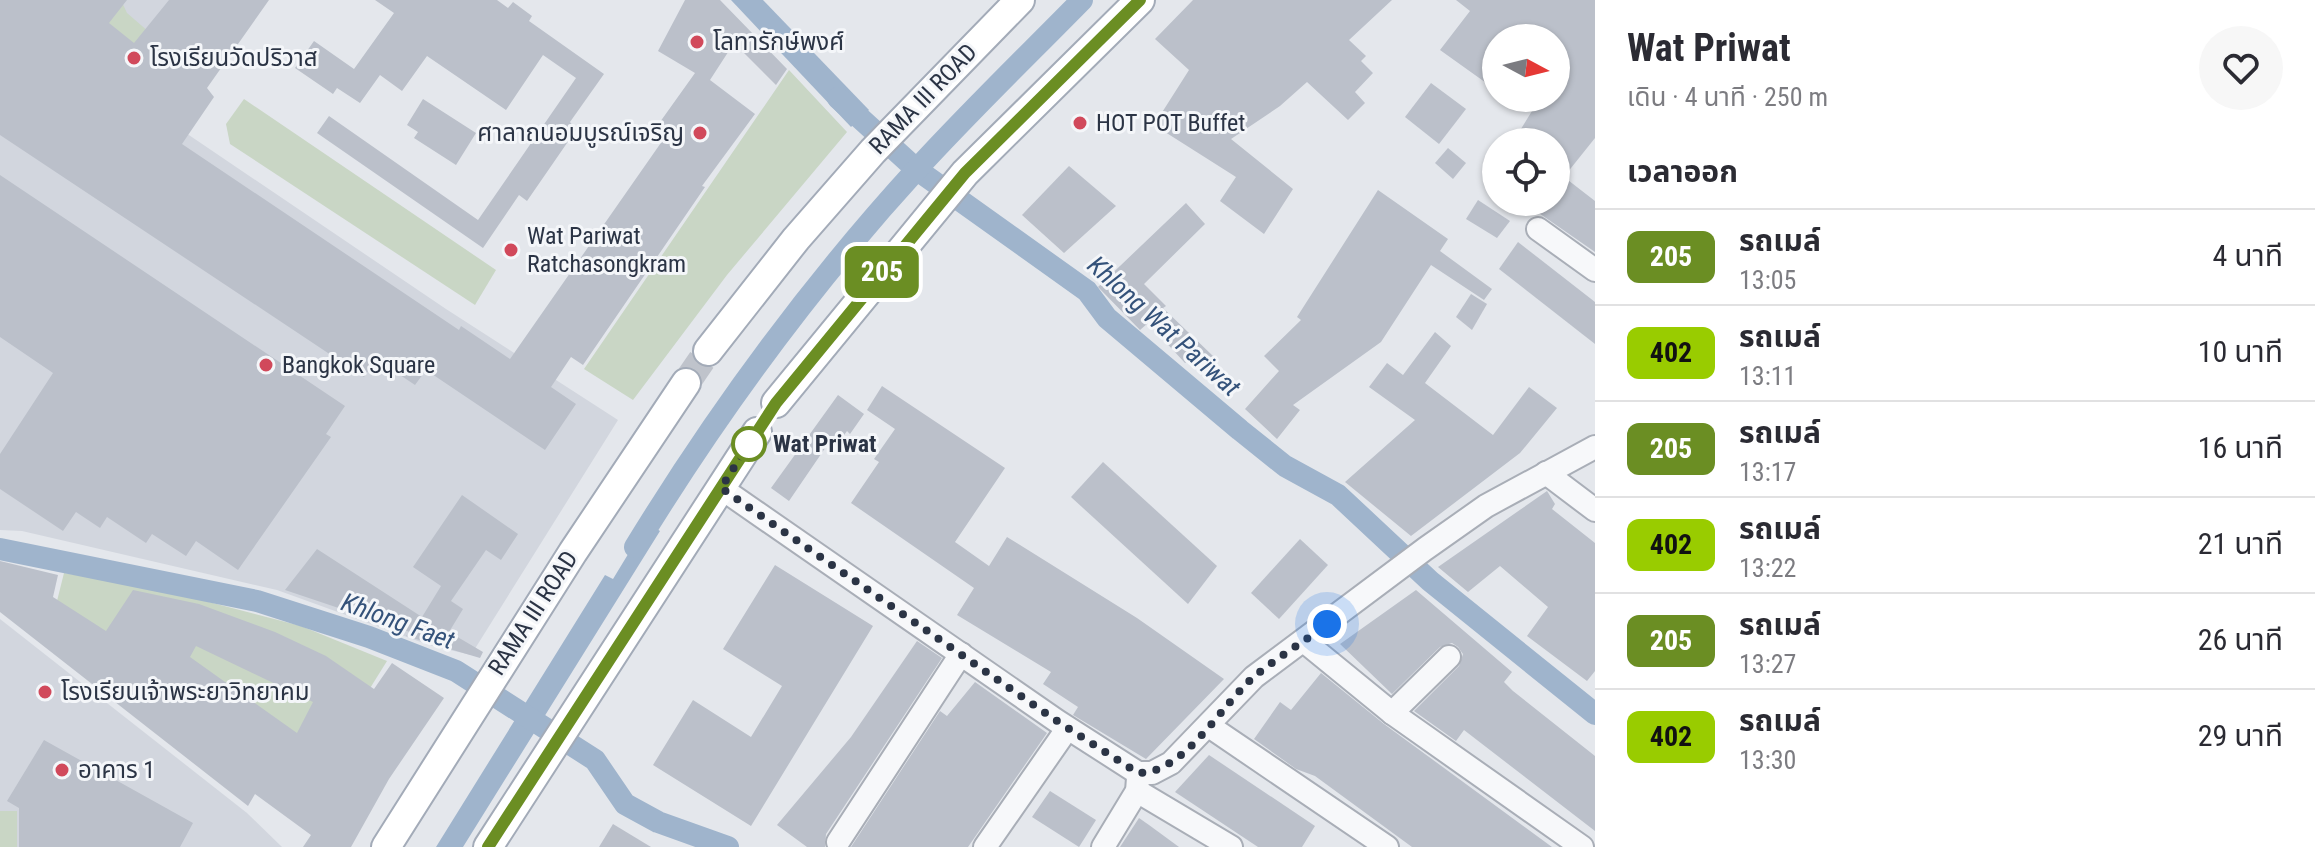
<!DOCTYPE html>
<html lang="th">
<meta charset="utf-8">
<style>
body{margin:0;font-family:"Roboto Condensed","Noto Sans Thai",sans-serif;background:#f7f7f7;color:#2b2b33;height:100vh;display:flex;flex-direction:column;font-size:30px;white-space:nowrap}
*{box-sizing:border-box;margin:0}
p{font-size:26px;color:#7c7c81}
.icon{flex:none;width:44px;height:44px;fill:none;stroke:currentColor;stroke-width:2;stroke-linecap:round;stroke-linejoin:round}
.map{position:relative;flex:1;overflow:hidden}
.details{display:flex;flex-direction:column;background:#fff;width:720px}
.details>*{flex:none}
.badge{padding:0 16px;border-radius:12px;font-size:28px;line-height:52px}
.needle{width:52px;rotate:97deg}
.buttons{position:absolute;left:1482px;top:24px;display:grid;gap:16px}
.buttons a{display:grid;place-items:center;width:88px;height:88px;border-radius:50%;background:#fff;box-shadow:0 2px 6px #0004;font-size:40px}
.you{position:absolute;width:40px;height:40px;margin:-20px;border:6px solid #fff;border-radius:50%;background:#1a73e8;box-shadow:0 0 0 12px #1a73e833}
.map>.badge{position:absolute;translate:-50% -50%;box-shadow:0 0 0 4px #fff}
h2{padding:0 32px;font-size:30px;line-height:72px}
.round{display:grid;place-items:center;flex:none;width:84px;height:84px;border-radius:42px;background:#f7f7f7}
.overview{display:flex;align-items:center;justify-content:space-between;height:136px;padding:0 32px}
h1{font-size:38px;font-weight:700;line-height:60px}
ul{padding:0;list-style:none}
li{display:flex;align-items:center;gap:24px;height:96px;padding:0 32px;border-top:2px solid #e1e1e2}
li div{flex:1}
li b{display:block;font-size:30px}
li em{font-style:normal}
li .badge{min-width:88px;font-weight:700;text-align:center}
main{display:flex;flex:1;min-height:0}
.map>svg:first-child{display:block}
</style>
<main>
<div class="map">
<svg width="1595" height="847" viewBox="0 0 1595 847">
<rect width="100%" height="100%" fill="#e4e7ec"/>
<g fill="#d2d6de">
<polygon points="0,0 238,0 152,110 446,309 618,420 471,655 429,645 277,590 22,531 0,530"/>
<polygon points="0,619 247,813 282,847 0,847"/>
</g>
<g fill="#c9d6c5">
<polygon points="68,0 121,0 127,13 149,32 130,51"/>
<polygon points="789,70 847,132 727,275 633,400 584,369"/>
<polygon points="244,99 496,270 475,305 230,144 226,124"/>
<polygon points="64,573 159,589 301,626 387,661 329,754 50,629"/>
<rect x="0" y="811" width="17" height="36"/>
</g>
<g fill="#9fb4cc">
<polygon points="731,0 763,0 869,110 851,127"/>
<polygon points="647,523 660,531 463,847 436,847 605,575 613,579"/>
</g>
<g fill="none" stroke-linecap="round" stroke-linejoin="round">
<g stroke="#9fb4cc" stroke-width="22">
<polyline points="838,98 916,169 1087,291 1107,318 1240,430 1285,466 1338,495 1430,581 1595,714"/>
<path d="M635,547c82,-134 175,-261 282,-378 53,-58 110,-113 165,-169"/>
<polyline points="0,549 257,601 369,637 456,671 595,760 625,804 658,822 728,847"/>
</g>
</g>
<g fill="#bbc0ca" fill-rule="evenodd">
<polygon points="0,0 127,0 109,23 134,43 169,0 269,0 207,88 214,97 182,144 459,330 461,326 510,359 665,137 655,129 695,73 658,51 685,0 720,0 787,69 776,85 734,43 710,80 755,114 702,186 705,187 583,365 571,357 551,387 576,404 545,450 426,370 415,385 376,359 364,377 0,135"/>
<polygon points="375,0 497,0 508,8 513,2 532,16 529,21 604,74 570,122 576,130 527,201 519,195 483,248 317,133 329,116 478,220 576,78 543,55 506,110 427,56 402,91 380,75 360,103 337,88 333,94 295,68 314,41 354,69 394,13"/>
<polygon points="1193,0 1392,0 1349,40 1366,56 1361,61 1373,73 1355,92 1365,103 1348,120 1307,82 1280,106 1231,139 1293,189 1264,234 1220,201 1236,177 1154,125 1189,70 1155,39"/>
<polygon points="1456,0 1595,0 1595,138 1567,173 1556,164 1556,142 1513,142 1540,98 1556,98 1556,38 1496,38 1496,90 1440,50 1470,11"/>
<polygon points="1431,83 1466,109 1439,144 1405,117"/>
<polygon points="423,99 476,133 456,165 414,138 418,132 407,125"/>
<polygon points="1448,148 1466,163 1453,179 1435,163"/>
<polygon points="1069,166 1116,206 1064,253 1022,215"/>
<polygon points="0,175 345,406 326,434 331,437 238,570 196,541 186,556 152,534 146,543 107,517 100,528 76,512 63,531 0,489 0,454 53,373 0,337"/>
<polygon points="1564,177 1595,201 1595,252 1523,202 1556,202 1556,187"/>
<polygon points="1378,190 1448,239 1440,251 1492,289 1484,300 1431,265 1381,342 1293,405 1300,410 1277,439 1245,409 1279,371 1264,356 1301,320 1297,317"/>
<polygon points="1478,200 1510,221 1497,238 1466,219"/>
<polygon points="1186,203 1205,224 1144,284 1166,306 1163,308 1213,356 1200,371 1189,360 1185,363 1148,323 1140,330 1098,287"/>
<polygon points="1518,242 1595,302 1595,344 1499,269"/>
<polygon points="1471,294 1487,304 1472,330 1456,317"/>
<polygon points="1435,332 1451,346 1425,383 1493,435 1529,387 1557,408 1520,453 1411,536 1345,482 1415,420 1369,387 1387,363 1403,375"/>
<polygon points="882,386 1005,468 955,542 989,566 1007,537 1137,618 1224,679 1146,759 1073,715 1078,707 1043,684 1051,672 957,615 974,588 851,503 879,462 874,459 895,429 867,410"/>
<polygon points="838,395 864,414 850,434 847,431 839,442 832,438 789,501 771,488"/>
<polygon points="1103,462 1217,566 1188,604 1071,497"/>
<polygon points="1547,491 1555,504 1552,509 1595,543 1595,671 1587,681 1527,636 1548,607 1500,566 1468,592 1438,567"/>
<polygon points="462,495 518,534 501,560 486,550 451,601 463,609 449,632 483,652 480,658 406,636 410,632 285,590 317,549 422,617 441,586 413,567"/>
<polygon points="1300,539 1328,565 1279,619 1251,593"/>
<path d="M0,561l58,14 -5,22 53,34 27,-41 66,14 76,28 51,24 48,33 18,-26 52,35 -55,81 -38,68h-48l8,-12 -56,-41 -7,12 -248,-194zM196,646l117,56 -16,31 -107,-76z"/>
<polygon points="775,565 873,626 751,826 653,765 693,700 751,737 782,686 723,649"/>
<polygon points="1416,590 1512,672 1504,682 1513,691 1595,756 1595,831 1464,730 1456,741 1414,711 1459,666 1463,654 1458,647 1452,643 1440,647 1392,694 1340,644"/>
<polygon points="917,641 942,658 826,834 825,847 807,847 777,825 851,737"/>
<polygon points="1321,673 1384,724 1552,847 1412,847 1315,776 1296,769 1254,739 1280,702 1291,710"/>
<polygon points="975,682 1047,733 968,847 851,847 940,711 947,716"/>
<polygon points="44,740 193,823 180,847 19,847 19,808 7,801"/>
<polygon points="1209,755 1315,826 1302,847 1258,847 1175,792"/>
<polygon points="1050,791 1096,820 1079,847 1032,817"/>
<polygon points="1139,818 1149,825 1179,847 1120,847"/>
<polygon points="613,824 651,847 599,847"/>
</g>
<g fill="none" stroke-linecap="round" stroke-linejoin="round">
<polyline stroke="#bfc3cb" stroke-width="28" stroke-dasharray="28 14" stroke-linecap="butt" points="686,383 708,351"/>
<g stroke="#a9aeb7" stroke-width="26">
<g id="minor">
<polyline points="1538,229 1595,270"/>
<polyline points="1546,473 1595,510"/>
<polyline points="721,488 1057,721 1138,773 1152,773 1171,763 1254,677 1425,549 1486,506 1595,447"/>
<polyline points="1305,642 1392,713 1582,847"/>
<polyline points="1392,713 1449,657"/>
<polyline points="1209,726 1387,847"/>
<polyline points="1137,791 1231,847"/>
<polyline points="838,842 961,654"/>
<polyline points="985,847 1067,729"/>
<polyline points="1103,847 1137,791 1138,778"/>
</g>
</g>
<g stroke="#a3abb8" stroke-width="32">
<g id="major">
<polyline points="708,351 796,239 873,151 1020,0"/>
<polyline points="776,403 965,173 1140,0"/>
<polyline points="386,847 573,552 686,383"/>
<polyline points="488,847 757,432"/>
</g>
</g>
<use href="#minor" stroke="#f7f8fa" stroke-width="22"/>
<use href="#major" stroke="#fff" stroke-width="28"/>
</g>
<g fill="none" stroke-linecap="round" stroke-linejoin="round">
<g stroke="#fff" stroke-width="18">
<polyline id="line" points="488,847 776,403 965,173 1140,0"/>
</g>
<use href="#line" stroke="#6b8e23" stroke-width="12"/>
<path stroke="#2b3445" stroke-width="8" stroke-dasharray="0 14.4" d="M749,444l-28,44 336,233 81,52c48,0 84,-70 118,-98 22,-18 48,-33 71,-51"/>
</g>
<g fill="#d1495b" stroke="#f4f6f9" stroke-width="3">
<circle cx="697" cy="42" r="8"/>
<circle cx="134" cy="58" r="8"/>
<circle cx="1080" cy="123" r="8"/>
<circle cx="700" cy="133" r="8"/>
<circle cx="511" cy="250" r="8"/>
<circle cx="266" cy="365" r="8"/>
<circle cx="45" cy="692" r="8"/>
<circle cx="62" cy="770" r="8"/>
</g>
<circle fill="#fff" stroke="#6b8e23" stroke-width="4" cx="749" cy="444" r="16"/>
<g text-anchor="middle" stroke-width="6" stroke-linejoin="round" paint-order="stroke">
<g font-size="24" fill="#2b3445" stroke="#f4f6f9" text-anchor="start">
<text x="713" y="50">โลทารักษ์พงศ์</text>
<text x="150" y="66">โรงเรียนวัดปริวาส</text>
<text x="1096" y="131">HOT POT Buffet</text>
<text x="684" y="141" text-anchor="end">ศาลาถนอมบูรณ์เจริญ</text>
<text x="527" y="244">Wat Pariwat<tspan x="527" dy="28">Ratchasongkram</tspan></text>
<text x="282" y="373">Bangkok Square</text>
<text x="61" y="700">โรงเรียนเจ้าพระยาวิทยาคม</text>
<text x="78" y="778">อาคาร 1</text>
</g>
<g font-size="24" fill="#2b3445" stroke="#f4f6f9">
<text transform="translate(923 99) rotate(-46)" y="8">RAMA III ROAD</text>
<text transform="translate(533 613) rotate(-57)" y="8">RAMA III ROAD</text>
</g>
<g font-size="24" font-weight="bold" fill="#2b3445" stroke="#f4f6f9" text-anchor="start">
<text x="773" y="452">Wat Priwat</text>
</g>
<g font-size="26" font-style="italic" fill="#34527a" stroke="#f4f6f9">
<text transform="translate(1164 326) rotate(42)" y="9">Khlong Wat Pariwat</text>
<text transform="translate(398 621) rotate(20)" y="9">Khlong Faet</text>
</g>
</g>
</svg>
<div class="buttons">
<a><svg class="needle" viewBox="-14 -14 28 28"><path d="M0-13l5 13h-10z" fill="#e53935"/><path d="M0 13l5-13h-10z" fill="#7c7c81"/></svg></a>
<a><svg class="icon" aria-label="locate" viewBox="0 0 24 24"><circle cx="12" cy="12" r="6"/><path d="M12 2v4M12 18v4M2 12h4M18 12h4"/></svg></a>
</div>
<div class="you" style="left:1327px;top:624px"></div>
<b class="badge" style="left:882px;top:272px;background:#6b8e23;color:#fff">205</b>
</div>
<section class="details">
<div class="overview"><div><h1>Wat Priwat</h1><p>เดิน · 4 นาที · 250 m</p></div><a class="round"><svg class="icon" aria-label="heart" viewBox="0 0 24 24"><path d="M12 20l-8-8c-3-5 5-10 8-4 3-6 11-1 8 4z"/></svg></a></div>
<h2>เวลาออก</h2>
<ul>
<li><span class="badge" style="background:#6b8e23;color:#fff">205</span><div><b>รถเมล์</b><p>13:05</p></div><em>4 นาที</em></li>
<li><span class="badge" style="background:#9c0;color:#111">402</span><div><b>รถเมล์</b><p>13:11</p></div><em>10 นาที</em></li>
<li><span class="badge" style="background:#6b8e23;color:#fff">205</span><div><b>รถเมล์</b><p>13:17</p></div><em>16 นาที</em></li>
<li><span class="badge" style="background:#9c0;color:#111">402</span><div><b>รถเมล์</b><p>13:22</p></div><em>21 นาที</em></li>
<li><span class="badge" style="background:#6b8e23;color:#fff">205</span><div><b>รถเมล์</b><p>13:27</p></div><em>26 นาที</em></li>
<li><span class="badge" style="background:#9c0;color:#111">402</span><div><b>รถเมล์</b><p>13:30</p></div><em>29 นาที</em></li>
</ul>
</section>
</main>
